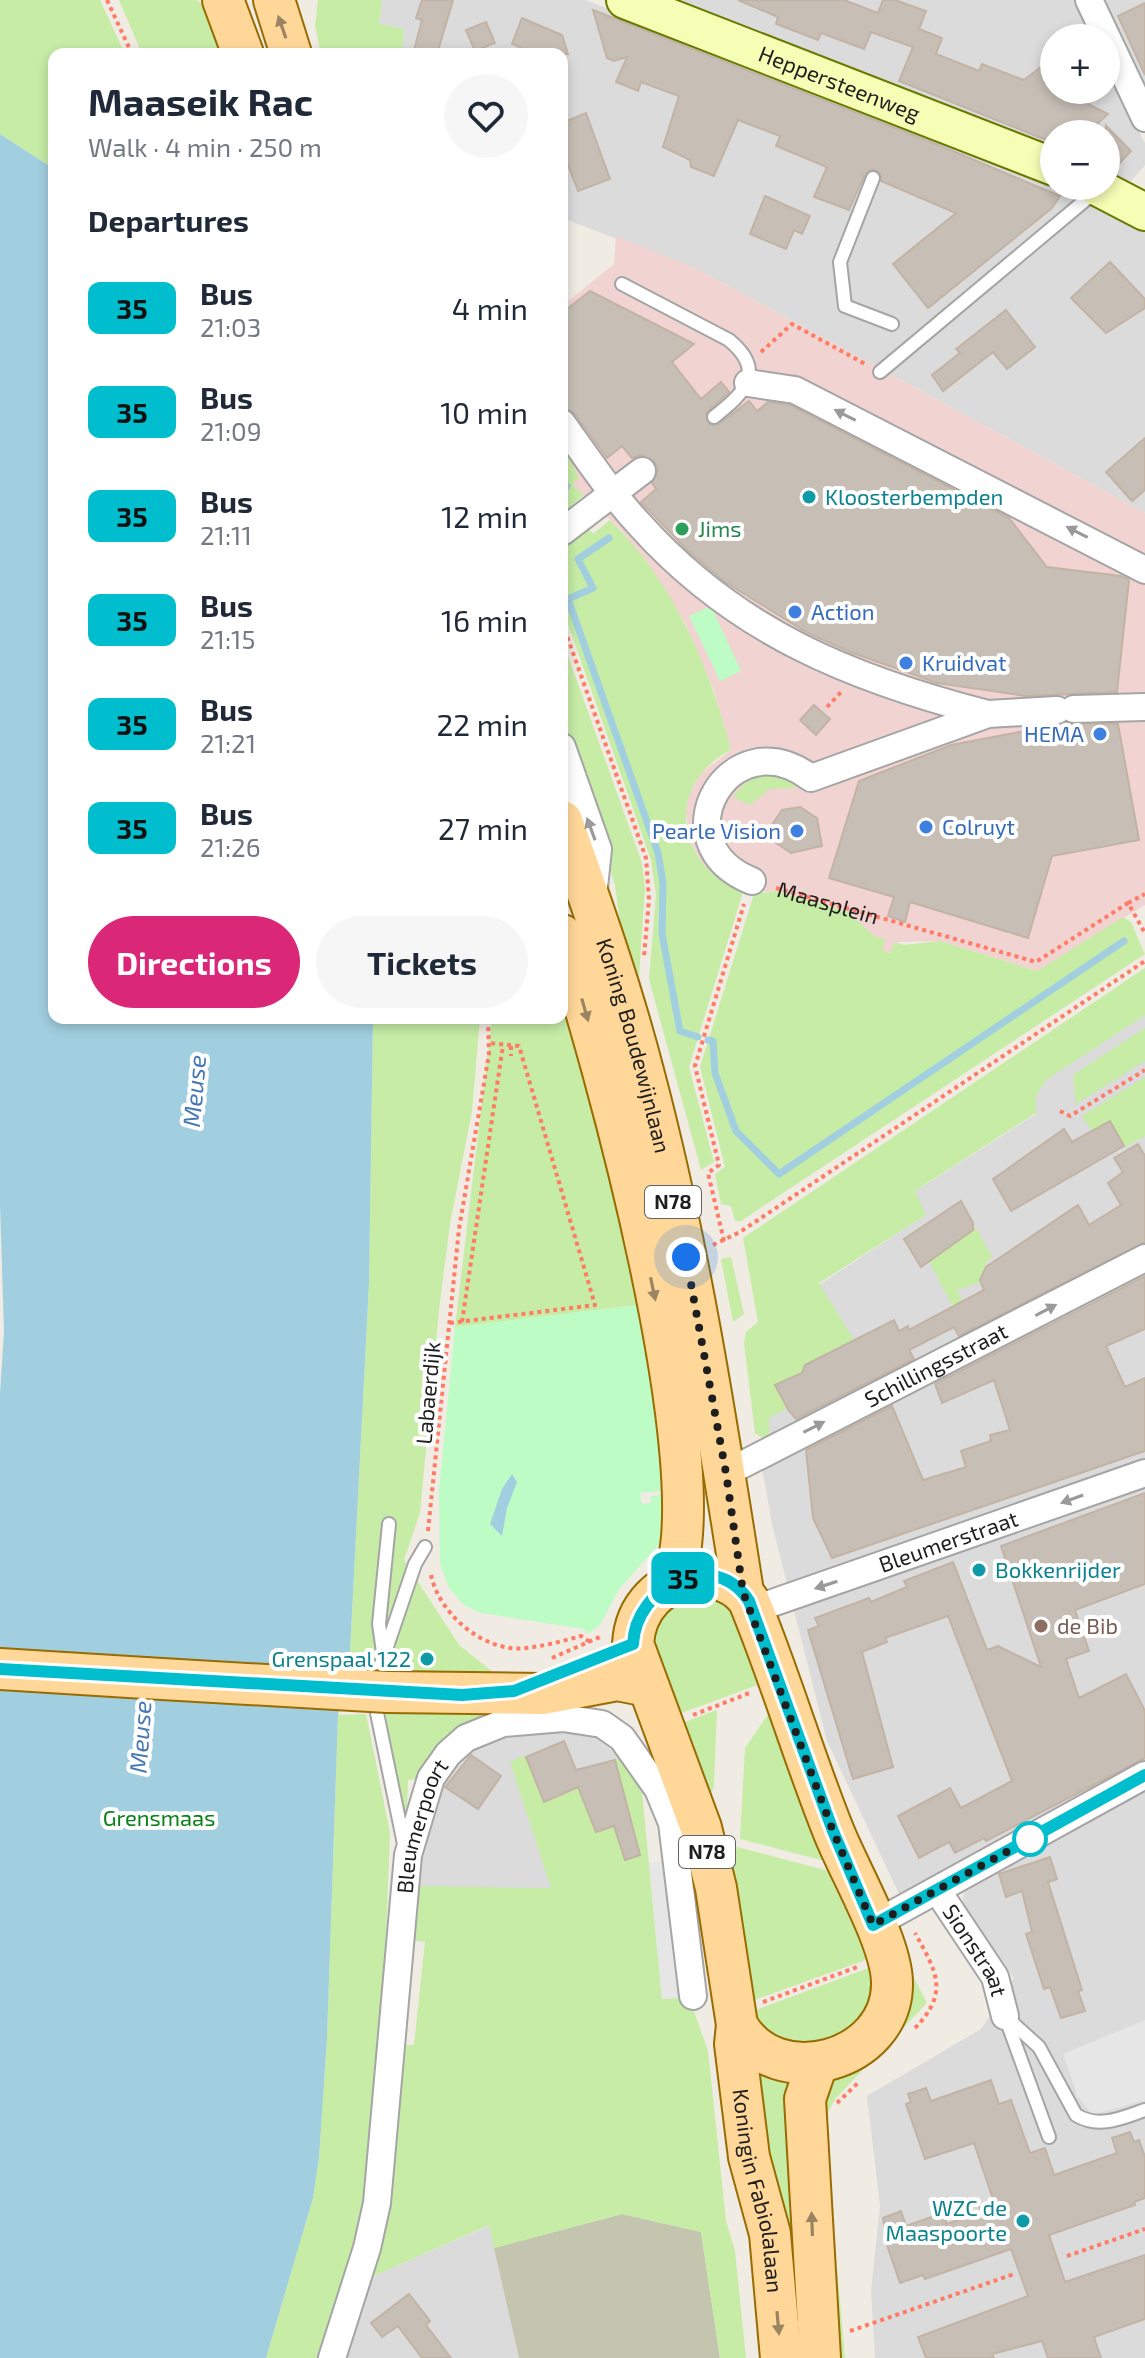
<!DOCTYPE html>
<meta charset="utf-8">
<style>
body{margin:0;font-family:"Exo 2",sans-serif;background:#f6f6f7;color:#1f2937;height:100vh;display:flex;flex-direction:column;font-size:30px;white-space:nowrap}
*{box-sizing:border-box;margin:0}
p{font-size:26px;color:#747a83}
.icon{flex:none;width:44px;height:44px;fill:none;stroke:currentColor;stroke-width:2;stroke-linecap:round;stroke-linejoin:round}
.map{position:relative;flex:1;overflow:hidden}
.side{position:absolute;left:48px;top:48px;width:520px;height:976px;display:flex;flex-direction:column;background:#fff;border-radius:16px;box-shadow:0 4px 12px #0003}
.side>*{flex:none}
.badge{padding:0 16px;border-radius:12px;font-size:28px;line-height:52px}
.buttons{position:absolute;left:1040px;top:24px;display:grid;gap:16px}
.buttons a{display:grid;place-items:center;width:80px;height:80px;border-radius:50%;background:#fff;box-shadow:0 4px 12px #0003;font-size:40px}
.you{position:absolute;width:40px;height:40px;margin:-20px;border:6px solid #fff;border-radius:50%;background:#1a73e8;box-shadow:0 0 0 12px #1a73e833}
.map>.badge{position:absolute;translate:-50% -50%;box-shadow:0 0 0 4px #fff}
h2{padding:0 40px;font-size:30px;line-height:72px}
.round{display:grid;place-items:center;flex:none;width:84px;height:84px;border-radius:42px;background:#f6f6f7}
.headline{display:flex;align-items:center;justify-content:space-between;height:136px;padding:0 40px}
h1{font-size:38px;font-weight:700;line-height:60px}
.cta{display:flex;gap:16px;margin-top:auto;padding:16px 40px}
.cta a{flex:1;height:92px;border-radius:48px;background:#db2777;color:#fff;font-size:32px;font-weight:700;line-height:92px;text-align:center}
.cta a+a{background:#f6f6f7;color:#1f2937}
ul{padding:0;list-style:none}
li{display:flex;align-items:center;gap:24px;height:104px;padding:0 40px}
li div{flex:1}
li b{display:block;font-size:30px}
li em{font-style:normal}
li .badge{min-width:88px;font-weight:700;text-align:center}
.map>svg:first-child{display:block}
</style>
<div class="map">
<svg width="1145" height="2358" viewBox="0 0 1145 2358">
<rect width="100%" height="100%" fill="#f0ece3"/>
<g fill="#dcdbdb">
<polygon points="382,0 585,0 846,98 1073,193 1145,230 1145,513 699,270 562,218 562,54 402,54 404,29 379,24"/>
<polygon points="678,0 1074,0 1091,38 1054,38 1054,90 1106,90 1106,69 1145,143 1145,165 1125,188 1106,178 1106,134 1054,134 1054,153 856,70"/>
<polygon points="1104,0 1145,0 1145,88"/>
<polygon points="1145,1014 1145,1252 808,1422 763,1438 755,1433 746,1332 926,1215 914,1192 1036,1114 1036,1096 1046,1080"/>
<polygon points="1145,1278 1145,1762 900,1896 827,1741 772,1524 761,1462"/>
<polygon points="555,1727 595,1735 620,1758 615,1760 660,1981 412,1886 428,1805 453,1759 500,1734"/>
<polygon points="1145,1784 1145,2358 875,2358 871,2291 880,2206 867,2096 981,2029 1014,1978 962,1903 966,1883 1043,1846 1053,1833"/>
<polygon points="490,2225 519,2358 345,2358 365,2280"/>
</g>
<polygon fill="#f1d4d2" points="616,236 699,270 1145,513 1145,905 1037,971 940,941 895,942 891,953 882,950 874,936 847,912 777,891 748,893 720,881 703,866 689,839 686,811 689,794 701,773 731,750 714,691 685,623 651,569 620,529 572,484 562,444 562,306 614,264"/>
<polygon fill="#c4c5ae" points="622,2214 701,2232 720,2358 519,2358 494,2248"/>
<g fill="#c6eca6">
<polygon points="0,0 100,0 125,54 54,54 54,169 0,134"/>
<polygon points="119,0 196,0 210,8 237,54 142,54"/>
<polygon points="318,0 382,0 379,24 404,29 402,54 321,54 315,26"/>
<polygon points="562,444 579,478 572,484 584,495 571,506 574,510 562,519"/>
<path d="M610,520c64,63 99,145 121,230 -68,35 -55,116 12,142l-54,175 25,95 -13,8 -52,-191 7,-84 -5,-35 -89,-253v-61l27,-17 4,5z"/>
<polygon points="562,639 642,863 645,889 639,976 700,1221 722,1334 722,1354 626,968 615,885 562,726"/>
<polygon points="762,774 804,779 801,787 770,789 750,805 733,797 744,784"/>
<polygon points="777,891 848,912 874,936 885,939 882,950 890,953 895,942 904,945 940,941 1037,971 1123,917 1131,922 1145,954 741,1221 735,1221 731,1206 721,1204 715,1174 725,1167 700,1067 754,894"/>
<polygon points="562,968 646,1304 455,1327 492,1018 562,1018"/>
<polygon points="1145,968 1145,1015 1046,1080 1036,1096 1036,1113 915,1191 926,1215 819,1283 857,1345 778,1390 787,1408 769,1418 769,1435 763,1438 755,1433 744,1343 746,1332 758,1322 743,1238"/>
<polygon points="373,1018 480,1018 472,1111 450,1224 439,1310 420,1513 404,1560 459,1645 494,1673 461,1676 349,1671 369,1283"/>
<polygon points="1145,1028 1145,1061 1076,1104 1073,1075"/>
<polygon points="1145,1077 1145,1136 1125,1147 1111,1122 1092,1131 1082,1116"/>
<polygon points="976,1228 992,1256 986,1263 984,1281 957,1290 963,1301 954,1309 929,1261"/>
<polygon points="731,1257 744,1314 733,1322 721,1259"/>
<polygon points="682,1592 727,1599 768,1681 671,1717 646,1635"/>
<polygon points="776,1703 837,1864 740,1839 745,1748"/>
<polygon points="717,1710 714,1787 707,1802 674,1726"/>
<polygon points="366,1714 390,1833 384,1990 368,2189 338,2315 318,2358 266,2358 313,2198 319,2158 327,2038 338,1715"/>
<polygon points="382,1714 489,1714 461,1730 420,1779 408,1780 406,1835"/>
<polygon points="525,1755 544,1801 578,1787 596,1832 614,1826 632,1826 615,1760 620,1758 642,1792 662,1999 689,1997 708,2051 726,2221 735,2251 746,2358 720,2358 701,2232 622,2214 494,2248 489,2225 365,2280 397,2045 414,2045 425,1942 405,1939 412,1886 551,1888 510,1762"/>
<polygon points="714,1841 840,1874 871,1958 743,2004"/>
<polygon points="903,1957 927,2003 835,2099 824,2120 845,2358 838,2358 814,2128 827,2089 846,2070"/>
<polygon points="874,1966 870,2004 856,2025 820,2046 779,2041 748,2013"/>
<polygon points="747,2051 791,2069 806,2332 789,2358"/>
</g>
<g fill="#befcc5">
<polygon points="711,606 741,671 720,681 689,616"/>
<polygon points="646,1304 675,1489 640,1493 642,1504 651,1503 651,1496 675,1494 662,1520 662,1541 619,1589 600,1625 587,1634 584,1629 481,1613 464,1605 449,1588 440,1563 439,1490 455,1327"/>
</g>
<g fill="#e6e6e6">
<polygon points="667,1861 681,1998 662,1999 649,1863"/>
<polygon points="1145,2020 1145,2100 1092,2115 1078,2097 1063,2054"/>
</g>
<g fill="#a1cfe0">
<polygon points="0,134 54,169 54,1018 373,1018 369,1283 349,1671 338,1715 327,2038 319,2158 313,2198 266,2358 0,2358 0,1393 4,1331 0,1205"/>
<polygon points="512,1474 517,1482 507,1508 502,1536 490,1524 502,1489"/>
</g>
<g fill="none" stroke-linecap="round" stroke-linejoin="round">
<g stroke="#a1cfe0" stroke-width="7">
<polyline points="562,490 567,486"/>
<polyline points="609,538 578,559 593,588 568,599 658,853 663,883 662,934 680,1031 698,1037"/>
<polyline points="708,1040 713,1041 715,1073 736,1131 779,1174 1124,941"/>
</g>
</g>
<g fill="#c7bfb6" stroke="#c2b3a5" stroke-width="2">
<polygon points="422,0 453,0 437,54 413,54 422,20 416,18"/>
<polygon points="738,0 844,0 878,13 883,0 895,0 926,11 919,29 942,38 936,54 979,71 982,64 1024,80 1054,57 1054,90 1067,90 1084,98 1080,100 1108,114 1086,134 1054,134 1054,142 1041,138 899,81 913,47 871,32 864,49 821,33 818,40 776,24 778,17"/>
<polygon points="1145,3 1145,75 1118,16"/>
<polygon points="593,10 936,144 1060,196 1052,208 928,308 893,264 956,213 881,181 880,173 872,169 865,174 849,210 814,197 827,167 776,146 780,136 738,120 714,176 691,167 690,160 663,147 679,96 641,82 638,91 616,82 627,57 614,61 607,58"/>
<polygon points="522,18 562,35 568,54 536,54 512,44"/>
<polygon points="486,22 495,43 475,51 466,30"/>
<polygon points="586,113 610,179 578,191 562,149 562,123"/>
<polygon points="1106,126 1131,151 1117,166 1106,156"/>
<polygon points="765,196 810,216 802,234 794,230 786,249 750,234"/>
<polygon points="1110,262 1145,299 1145,308 1106,333 1071,298"/>
<polygon points="590,291 694,344 672,362 701,399 721,382 729,392 706,413 710,425 719,424 749,401 757,411 768,402 790,405 1009,518 1047,567 1121,576 1129,580 1117,692 1026,696 937,683 850,652 806,632 725,582 688,551 641,502 656,489 652,483 658,470 654,461 641,455 632,458 622,446 607,458 575,414 562,407 562,313"/>
<polygon points="1006,310 1035,347 1007,369 993,352 943,391 932,375 960,353 956,349"/>
<polygon points="1145,438 1145,490 1132,501 1106,472"/>
<polygon points="814,705 830,719 816,735 800,720"/>
<polygon points="1066,723 1118,724 1139,840 1052,856 1028,938 910,902 905,922 888,916 894,897 829,878 859,781 951,745"/>
<polygon points="800,807 817,818 822,846 791,853 776,843 772,825 782,810"/>
<polygon points="1110,1121 1124,1146 1011,1211 993,1179 1064,1129 1072,1142"/>
<polygon points="1138,1144 1145,1156 1145,1242 959,1336 954,1327 909,1350 914,1359 796,1419 789,1411 775,1385 802,1373 805,1365 894,1320 899,1331 908,1326 909,1330 984,1290 980,1280 986,1267 1078,1205 1089,1225 1121,1205 1108,1183 1123,1172 1114,1158"/>
<polygon points="961,1201 973,1223 973,1230 921,1267 904,1239"/>
<polygon points="1145,1276 1145,1329 1106,1346 1125,1387 1145,1378 1145,1451 832,1558 813,1518 806,1450 892,1406 923,1480 966,1467 961,1451 991,1441 990,1435 1010,1430 994,1380 942,1403 935,1384"/>
<polygon points="1145,1493 1145,1584 1075,1610 1089,1651 1066,1659 1079,1698 1126,1674 1145,1711 1145,1758 986,1841 984,1838 955,1853 949,1842 919,1858 898,1816 950,1788 961,1808 1012,1781 948,1616 885,1638 887,1642 862,1652 893,1767 853,1779 808,1630 819,1626 815,1618 869,1598 871,1602 907,1587 904,1581 953,1562 987,1650 998,1646 1041,1667 1001,1546"/>
<polygon points="564,1741 576,1770 615,1760 640,1855 625,1860 614,1826 596,1832 578,1787 544,1802 526,1757"/>
<polygon points="471,1755 501,1776 478,1809 445,1787"/>
<polygon points="1050,1857 1057,1879 1048,1882 1082,1990 1078,1991 1085,2011 1061,2018 1050,1987 1044,1989 1026,1934 1032,1932 1022,1891 1006,1897 999,1874"/>
<polygon points="991,2080 999,2104 1011,2100 1030,2153 1045,2148 1054,2175 1117,2153 1112,2138 1130,2132 1134,2142 1139,2140 1145,2157 1145,2198 1134,2202 1135,2205 1049,2235 1065,2282 1145,2255 1145,2319 1094,2337 1101,2358 1048,2358 1042,2341 992,2354 994,2358 926,2358 918,2337 1028,2296 1011,2249 925,2279 923,2275 900,2283 888,2248 883,2218 901,2211 906,2226 943,2213 947,2224 981,2212 979,2207 994,2202 974,2143 925,2159 906,2104 911,2102 908,2094 926,2088 931,2101"/>
<polygon points="409,2294 430,2321 426,2325 451,2358 422,2358 398,2326 382,2337 371,2323"/>
</g>
<g fill="none" stroke-linecap="round" stroke-linejoin="round">
<g stroke="#a5a5a5" stroke-width="16">
<g id="lane">
<polyline points="873,178 840,262 845,306 892,324"/>
<path d="M622,284l107,56c39,32 14,54 -15,77"/>
<polyline points="880,372 1095,192"/>
<polyline points="383,1652 379,1624 389,1524"/>
<polyline points="405,1849 377,1713 379,1670 415,1564 425,1547"/>
<path d="M1005,2016l34,31 37,68c23,14 46,3 69,-5"/>
<polyline points="1006,2019 1049,2137"/>
</g>
</g>
<g stroke="#a5a5a5" stroke-width="30">
<g id="street">
<polyline points="1089,0 1145,118"/>
<polyline points="748,383 795,390 1145,570"/>
<path d="M562,423c25,35 49,71 78,102 96,107 212,154 348,189"/>
<polyline points="562,532 642,471"/>
<polyline points="1074,709 1145,707"/>
<polyline points="562,747 598,849 593,897"/>
<path d="M752,881c-95,-38 -22,-164 59,-103l177,-64 69,-4"/>
<path id="s2" d="M726,1473l419,-215"/>
<path id="s3" d="M752,1610l393,-137"/>
<path id="s4" d="M937,1890l58,87 10,39"/>
<polyline points="873,1925 1145,1775"/>
<path id="s5" d="M332,2358l35,-110 10,-45 31,-348 23,-77 17,-24 18,-16 37,-15 60,-5 39,6 20,14 36,51 14,34 21,173"/>
</g>
</g>
<g stroke="#677a00" stroke-width="40">
<g id="secondary">
<path id="s6" d="M625,0l429,167"/>
<polyline points="1095,186 1145,212"/>
</g>
</g>
<g stroke="#986c00" stroke-width="44">
<g id="primary">
<polyline points="223,0 243,54"/>
<polyline points="274,0 291,54"/>
<path id="s7" d="M562,821c30,84 60,168 82,254 45,170 72,344 99,517"/>
<path d="M562,935c41,120 157,541 110,647"/>
<path d="M697,1576c21,1 40,7 52,25 31,75 54,154 84,229 16,41 59,113 59,153 1,79 -117,111 -155,42l-21,-137 -15,-60 -68,-184c2,-37 28,-63 64,-68z"/>
<polyline points="0,1669 145,1678"/>
<polyline points="387,1692 542,1694 617,1680 648,1686"/>
<path id="s8" d="M737,2025l-2,19 14,113 21,77 11,124"/>
<polyline points="817,2064 805,2099 820,2358"/>
</g>
</g>
<g stroke="#ff7b65" stroke-width="4" stroke-dasharray="4 4" stroke-linecap="butt">
<polyline points="107,0 132,54"/>
<polyline points="761,352 792,324 867,365"/>
<polyline points="562,622 646,858 649,899 644,957"/>
<polyline points="827,707 842,691"/>
<path id="s1" d="M776,888l260,74 92,-59 17,30"/>
<polyline points="1128,903 1145,894"/>
<polyline points="511,1046 511,1056"/>
<polyline points="1060,1111 1070,1116 1145,1070"/>
<polyline points="724,1241 708,1173 719,1165 695,1066 744,904"/>
<polyline points="713,1245 740,1232 1145,961"/>
<polyline points="462,1322 503,1045"/>
<polyline points="450,1323 595,1305 519,1046 489,1043"/>
<polyline points="428,1531 459,1229 489,1054 488,1018"/>
<path d="M431,1575c8,39 53,78 95,73 18,-2 37,-7 55,-12l9,6"/>
<polyline points="552,1658 602,1636"/>
<polyline points="693,1715 752,1692"/>
<polyline points="763,2002 860,1966"/>
<path d="M915,2028c35,-36 21,-57 0,-95"/>
<polyline points="837,2103 860,2081"/>
<polyline points="1067,2256 1145,2229"/>
<polyline points="850,2331 1014,2274"/>
</g>
<use href="#lane" stroke="#fff" stroke-width="12"/>
<use href="#street" stroke="#fff" stroke-width="26"/>
<use href="#secondary" stroke="#f6fdb4" stroke-width="36"/>
<use href="#primary" stroke="#ffd799" stroke-width="40"/>
<g stroke="#986c00" stroke-width="44" stroke-linecap="butt">
<polyline id="primary-bridge" points="145,1678 387,1692"/>
</g>
<use href="#primary-bridge" stroke="#ffd799" stroke-width="40"/>
</g>
<defs><path id="oneway-solid" d="M-6-.8H1V-3.2L6.5 0L1 3.2V.8H-6Z" transform="scale(2)"/></defs>
<g fill="#9a8462">
<use href="#oneway-solid" transform="translate(282 27) rotate(-109)"/>
<use href="#oneway-solid" transform="translate(585 1010) rotate(74)"/>
<use href="#oneway-solid" transform="translate(653 1289) rotate(78)"/>
<use href="#oneway-solid" transform="translate(812 2224) rotate(-92)"/>
<use href="#oneway-solid" transform="translate(778 2323) rotate(85)"/>
</g>
<g fill="#9a9a9a">
<use href="#oneway-solid" transform="translate(845 415) rotate(-153)"/>
<use href="#oneway-solid" transform="translate(1077 532) rotate(-153)"/>
<use href="#oneway-solid" transform="translate(591 829) rotate(-110)"/>
<use href="#oneway-solid" transform="translate(1046 1310) rotate(-28)"/>
<use href="#oneway-solid" transform="translate(814 1427) rotate(-27)"/>
<use href="#oneway-solid" transform="translate(1072 1499) rotate(160)"/>
<use href="#oneway-solid" transform="translate(826 1585) rotate(162)"/>
</g>
<g fill="none" stroke-linecap="round" stroke-linejoin="round">
<g stroke="#fff" stroke-width="18">
<path id="line" d="M0,1669l462,26 52,-4 119,-47c3,-59 81,-97 116,-43l84,230 40,94 272,-150"/>
</g>
<use href="#line" stroke="#00becd" stroke-width="12"/>
<polyline stroke="#1e1e1e" stroke-width="8" stroke-dasharray="0 14.4" points="686,1257 726,1473 743,1592 833,1831 873,1925 1030,1839"/>
</g>
<g fill="#0f9aa8" stroke="#fff" stroke-width="3">
<circle cx="809" cy="497" r="8"/>
<circle cx="979" cy="1570" r="8"/>
<circle cx="427" cy="1659" r="8"/>
<circle cx="1023" cy="2221" r="8"/>
</g>
<circle fill="#2e9e5b" stroke="#fff" stroke-width="3" cx="682" cy="529" r="8"/>
<g fill="#3f7fe0" stroke="#fff" stroke-width="3">
<circle cx="795" cy="612" r="8"/>
<circle cx="906" cy="663" r="8"/>
<circle cx="1100" cy="734" r="8"/>
<circle cx="926" cy="827" r="8"/>
<circle cx="797" cy="831" r="8"/>
</g>
<circle fill="#8d6e63" stroke="#fff" stroke-width="3" cx="1041" cy="1626" r="8"/>
<circle fill="#fff" stroke="#00becd" stroke-width="4" cx="1030" cy="1839" r="16"/>
<g text-anchor="middle" stroke-width="8" stroke-linejoin="round" paint-order="stroke">
<g fill="#fff" stroke="#626262" stroke-width="2">
<rect x="645" y="1186" width="56" height="32" rx="6"/>
<rect x="679" y="1836" width="56" height="32" rx="6"/>
</g>
<g font-size="20" font-weight="bold" fill="#1e1e1e">
<text x="673" y="1209">N78</text>
<text x="707" y="1859">N78</text>
</g>
<g font-size="22" fill="#1e1e1e" stroke="#fff">
<text dy="8" stroke="none"><textPath href="#s6" startOffset="230">Heppersteenweg</textPath></text>
<text dy="8" stroke="none"><textPath href="#s1" startOffset="54">Maasplein</textPath></text>
<text dy="8" stroke="none"><textPath href="#s7" startOffset="236">Koning Boudewijnlaan</textPath></text>
<text dy="8" stroke="none"><textPath href="#s2" startOffset="236">Schillingsstraat</textPath></text>
<text transform="translate(428 1393) rotate(-85)" y="8">Labaerdijk</text>
<text dy="8" stroke="none"><textPath href="#s3" startOffset="208">Bleumerstraat</textPath></text>
<text dy="8" stroke="none"><textPath href="#s5" startOffset="542">Bleumerpoort</textPath></text>
<text dy="8" stroke="none"><textPath href="#s4" startOffset="72">Sionstraat</textPath></text>
<text dy="8" stroke="none"><textPath href="#s8" startOffset="168">Koningin Fabiolalaan</textPath></text>
</g>
<g font-size="22" fill="#0d838f" stroke="#fff" text-anchor="start">
<text x="825" y="505">Kloosterbempden</text>
<text x="995" y="1578">Bokkenrijder</text>
<text x="411" y="1667" text-anchor="end">Grenspaal 122</text>
<text x="1007" y="2216" text-anchor="end">WZC de<tspan x="1007" dy="25">Maaspoorte</tspan></text>
</g>
<g font-size="22" fill="#27864d" stroke="#fff" text-anchor="start">
<text x="698" y="537">Jims</text>
</g>
<g font-size="22" fill="#366cbe" stroke="#fff" text-anchor="start">
<text x="811" y="620">Action</text>
<text x="922" y="671">Kruidvat</text>
<text x="1084" y="742" text-anchor="end">HEMA</text>
<text x="942" y="835">Colruyt</text>
<text x="781" y="839" text-anchor="end">Pearle Vision</text>
</g>
<g font-size="22" fill="#785e54" stroke="#fff" text-anchor="start">
<text x="1057" y="1634">de Bib</text>
</g>
<g font-size="22" fill="#068216" stroke="#fff">
<text x="159" y="1826">Grensmaas</text>
</g>
<g font-size="24" font-style="italic" fill="#4577b3" stroke="#fff">
<text transform="translate(195 1091) rotate(-85)" y="8">Meuse</text>
<text transform="translate(141 1737) rotate(-86)" y="8">Meuse</text>
</g>
</g>
</svg>
<div class="buttons">
<a>+</a>
<a>−</a>
</div>
<div class="you" style="left:686px;top:1257px"></div>
<b class="badge" style="left:683px;top:1578px;background:#00becd;color:#111">35</b>
<section class="side">
<div class="headline"><div><h1>Maaseik Rac</h1><p>Walk · 4 min · 250 m</p></div><a class="round"><svg class="icon" aria-label="heart" viewBox="0 0 24 24"><path d="M12 20l-8-8c-3-5 5-10 8-4 3-6 11-1 8 4z"/></svg></a></div>
<h2>Departures</h2>
<ul>
<li><span class="badge" style="background:#00becd;color:#111">35</span><div><b>Bus</b><p>21:03</p></div><em>4 min</em></li>
<li><span class="badge" style="background:#00becd;color:#111">35</span><div><b>Bus</b><p>21:09</p></div><em>10 min</em></li>
<li><span class="badge" style="background:#00becd;color:#111">35</span><div><b>Bus</b><p>21:11</p></div><em>12 min</em></li>
<li><span class="badge" style="background:#00becd;color:#111">35</span><div><b>Bus</b><p>21:15</p></div><em>16 min</em></li>
<li><span class="badge" style="background:#00becd;color:#111">35</span><div><b>Bus</b><p>21:21</p></div><em>22 min</em></li>
<li><span class="badge" style="background:#00becd;color:#111">35</span><div><b>Bus</b><p>21:26</p></div><em>27 min</em></li>
</ul>
<div class="cta"><a>Directions</a><a>Tickets</a></div>
</section>
</div>
